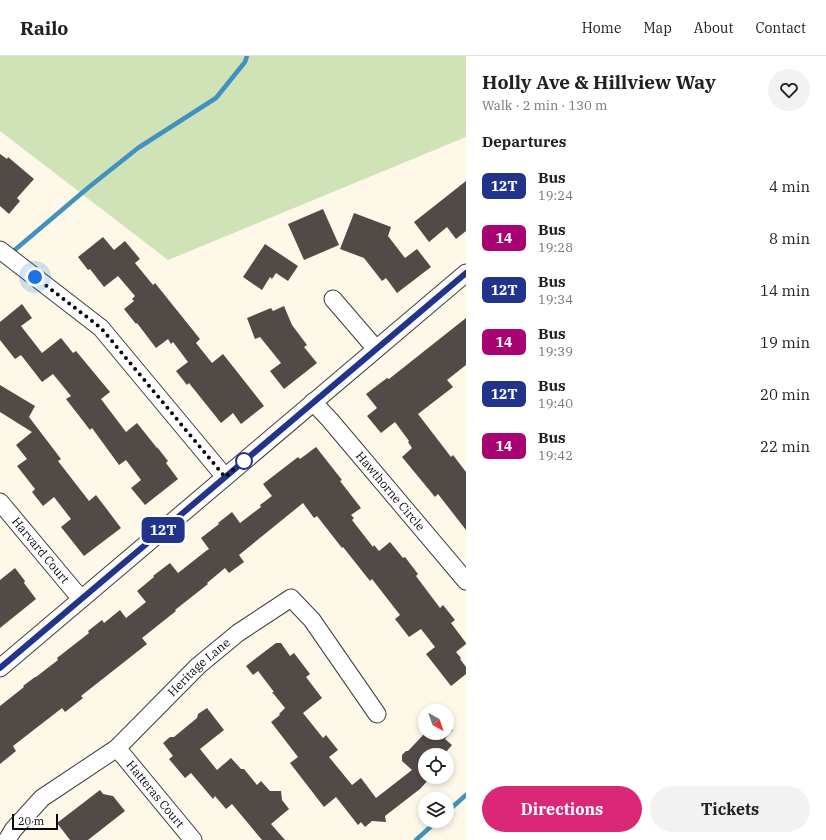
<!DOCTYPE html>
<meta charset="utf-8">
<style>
body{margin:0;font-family:"IBM Plex Serif",serif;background:#f2f2f2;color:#202124;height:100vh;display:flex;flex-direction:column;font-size:15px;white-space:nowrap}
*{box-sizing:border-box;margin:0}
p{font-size:13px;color:#757577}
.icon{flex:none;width:22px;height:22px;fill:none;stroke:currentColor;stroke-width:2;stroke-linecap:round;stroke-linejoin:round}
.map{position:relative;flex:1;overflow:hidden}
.side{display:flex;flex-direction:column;background:#fff;width:360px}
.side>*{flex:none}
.badge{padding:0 8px;border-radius:6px;font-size:14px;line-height:26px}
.needle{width:26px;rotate:140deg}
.buttons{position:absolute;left:418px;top:648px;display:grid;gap:8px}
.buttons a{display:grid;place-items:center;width:36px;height:36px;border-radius:50%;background:#fff;box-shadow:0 2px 6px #0003;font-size:20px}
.scale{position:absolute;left:12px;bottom:10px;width:46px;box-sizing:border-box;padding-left:4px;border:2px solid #0a0a0a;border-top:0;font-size:11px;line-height:14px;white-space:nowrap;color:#0a0a0a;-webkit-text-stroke:3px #fff;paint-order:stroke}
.you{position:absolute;width:20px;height:20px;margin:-10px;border:3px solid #fff;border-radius:50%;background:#1a73e8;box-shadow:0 0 0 6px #1a73e833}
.map>.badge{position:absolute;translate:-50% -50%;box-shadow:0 0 0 2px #fff}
h2{padding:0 16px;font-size:15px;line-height:36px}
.round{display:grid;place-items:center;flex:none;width:42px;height:42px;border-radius:21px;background:#f2f2f2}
.summary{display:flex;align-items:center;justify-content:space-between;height:68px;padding:0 16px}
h1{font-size:19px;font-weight:700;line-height:30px}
.cta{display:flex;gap:8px;margin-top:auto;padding:8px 16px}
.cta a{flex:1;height:46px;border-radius:24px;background:#db2777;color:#fff;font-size:16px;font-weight:700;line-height:46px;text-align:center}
.cta a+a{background:#f2f2f2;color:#202124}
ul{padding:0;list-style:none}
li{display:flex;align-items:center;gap:12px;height:52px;padding:0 16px}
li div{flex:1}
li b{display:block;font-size:15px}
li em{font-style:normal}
li .badge{min-width:44px;font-weight:700;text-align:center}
header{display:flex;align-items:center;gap:24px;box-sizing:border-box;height:56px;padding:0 20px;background:#fff;border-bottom:1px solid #e0e0e0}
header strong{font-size:19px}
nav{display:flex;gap:22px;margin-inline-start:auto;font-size:14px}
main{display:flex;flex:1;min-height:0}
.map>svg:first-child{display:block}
</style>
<header>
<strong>Railo</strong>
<nav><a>Home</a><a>Map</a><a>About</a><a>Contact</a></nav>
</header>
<main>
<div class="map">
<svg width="466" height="784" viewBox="0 0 466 784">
<rect width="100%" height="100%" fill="#fdf8e8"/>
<polygon fill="#d0e3b7" points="0,0 466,0 466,81 168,204 0,75"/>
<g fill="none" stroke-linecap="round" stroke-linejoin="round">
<g stroke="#4192be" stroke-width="4.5">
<polyline points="10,198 89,131 138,92 216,42 245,6 247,0"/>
<polyline points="447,756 466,739"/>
<polyline points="416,784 437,765"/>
</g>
</g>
<g fill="#514a47">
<polygon points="0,98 7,103 8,101 34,123 17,142 20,145 9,158 0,150"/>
<polygon points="466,125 466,175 456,183 447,171 429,186 414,166"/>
<polygon points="323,153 339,189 304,204 288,168"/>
<polygon points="354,157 391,171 388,180 405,202 417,193 431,211 397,237 386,222 382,225 364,202 340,193"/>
<polygon points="103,181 114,194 125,185 140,203 135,207 153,229 155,227 200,283 196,287 212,307 223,298 264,350 241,368 233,357 221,367 189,327 187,329 176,315 188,306 173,286 171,288 168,283 156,292 137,267 136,268 124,253 134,245 132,243 135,240 118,220 104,231 90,213 88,214 78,201"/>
<polygon points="265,188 298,210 288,225 276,217 272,223 270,221 262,234 243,221"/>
<polygon points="22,248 32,262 21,270 42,297 61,282 73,297 76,295 110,336 101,343 126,376 137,367 157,392 157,391 168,405 166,407 178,423 145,449 131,432 141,424 126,404 119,409 92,372 90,374 66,343 71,340 53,318 42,326 21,299 15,303 0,284 0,266"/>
<polygon points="284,250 292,269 307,289 304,291 317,307 284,333 270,315 281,307 260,281 255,283 247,262 271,252 273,255"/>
<polygon points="466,262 466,309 447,324 453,331 418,358 451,401 453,399 466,416 466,474 438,438 435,441 402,401 412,392 408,386 409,385 395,366 381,377 367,360 377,352 366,338 387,322 389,323"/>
<polygon points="0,329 35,350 29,361 61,403 58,405 89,445 96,439 121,472 84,500 61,471 71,463 54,441 43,450 32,436 35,433 17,410 27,403 16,389 32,376 0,356"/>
<polygon points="316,391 342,424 340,425 361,452 351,459 354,462 352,464 373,491 374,489 379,495 390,486 403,502 405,501 418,518 416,520 440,552 443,549 455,564 451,567 466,587 466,588 456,596 461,602 460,603 466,611 466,618 451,630 426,598 435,591 421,573 409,581 395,563 400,559 372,523 370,525 343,491 342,492 317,460 314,462 303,447 239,499 244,506 229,517 225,512 207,527 208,528 175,554 176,555 142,582 147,588 81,640 83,642 65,656 62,652 13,690 16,695 0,708 0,650 24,631 23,630 35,621 36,621 58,604 57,602 89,577 88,575 102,564 104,567 120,554 126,562 146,546 137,535 154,521 153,520 170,507 178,517 206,495 209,493 201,482 219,468 218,467 232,456 240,467 261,451 260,449 272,440 263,428 298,401 300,403"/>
<polygon points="15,512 25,525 24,527 36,543 0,572 0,524"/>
<polygon points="276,587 281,587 290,600 294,597 310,618 306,621 322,642 303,657 323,682 326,679 338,694 329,701 352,729 361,722 376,742 412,714 402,705 402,699 406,695 408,695 425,677 447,677 447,669 453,674 445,683 452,689 446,696 451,700 447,704 447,699 425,699 425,721 431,721 420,733 385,760 386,766 372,765 365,771 361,766 358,769 336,741 324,751 290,707 298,701 271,666 280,659 279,658 285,652 272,636 274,636 258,615 253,619 246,610"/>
<polygon points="207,652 224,674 200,693 217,714 231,702 241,713 244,713 257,729 261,725 270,735 281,735 282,744 289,753 271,768 285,784 262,784 232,748 226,753 215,740 213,743 191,717 185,722 169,703 173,700 163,687 170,681 174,681 197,662 198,658"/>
<polygon points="100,734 103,738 113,740 125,755 88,784 70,784 57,767"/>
</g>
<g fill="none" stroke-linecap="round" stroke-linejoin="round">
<g stroke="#3d3d3d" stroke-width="19">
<g id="minor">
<polyline points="0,194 101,272 225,421"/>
<polyline points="333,243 376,293"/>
<path id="s1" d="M313,346l17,18 136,161"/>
<path id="s2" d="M0,446l81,97"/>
<polyline points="0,612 466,217"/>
<path id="s3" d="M117,692l76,92"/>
<path id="s4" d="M7,784l6,-10 29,-32 75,-50 81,-82 40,-33 53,-35 21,22 65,94"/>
</g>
</g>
<use href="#minor" stroke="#fff" stroke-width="17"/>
</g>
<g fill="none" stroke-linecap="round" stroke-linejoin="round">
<g stroke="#fff" stroke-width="9">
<polyline id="line" points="0,612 466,217"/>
</g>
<use href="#line" stroke="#21338b" stroke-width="6"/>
<polyline stroke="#0a0a0a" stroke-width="4" stroke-dasharray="0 7.2" points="35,221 101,272 225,421 244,405"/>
</g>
<circle fill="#fff" stroke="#21338b" stroke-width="2" cx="244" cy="405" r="8"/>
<g text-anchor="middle" stroke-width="4" stroke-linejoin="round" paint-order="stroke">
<g font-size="12" fill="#0a0a0a" stroke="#fff">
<text dy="4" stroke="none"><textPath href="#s1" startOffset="118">Hawthorne Circle</textPath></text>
<text dy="4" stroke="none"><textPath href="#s2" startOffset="63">Harvard Court</textPath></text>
<text dy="4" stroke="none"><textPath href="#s4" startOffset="260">Heritage Lane</textPath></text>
<text dy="4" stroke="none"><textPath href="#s3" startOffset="60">Hatteras Court</textPath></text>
</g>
</g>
</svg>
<div class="buttons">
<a><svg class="needle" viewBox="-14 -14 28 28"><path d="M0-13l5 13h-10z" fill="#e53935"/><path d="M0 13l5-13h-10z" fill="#757577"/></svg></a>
<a><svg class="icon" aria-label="locate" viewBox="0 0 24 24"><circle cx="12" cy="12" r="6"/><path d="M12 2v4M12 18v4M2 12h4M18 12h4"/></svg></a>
<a><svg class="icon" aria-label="layers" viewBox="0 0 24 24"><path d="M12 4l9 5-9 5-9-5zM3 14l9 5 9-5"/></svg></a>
</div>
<div class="scale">20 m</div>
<div class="you" style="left:35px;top:221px"></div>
<b class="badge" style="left:163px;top:474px;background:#21338b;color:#fff">12T</b>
</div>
<section class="side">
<div class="summary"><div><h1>Holly Ave &amp; Hillview Way</h1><p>Walk · 2 min · 130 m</p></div><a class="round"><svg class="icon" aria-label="heart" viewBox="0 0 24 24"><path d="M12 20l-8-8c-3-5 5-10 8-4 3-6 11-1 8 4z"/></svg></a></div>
<h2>Departures</h2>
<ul>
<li><span class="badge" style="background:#21338b;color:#fff">12T</span><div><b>Bus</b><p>19:24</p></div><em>4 min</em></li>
<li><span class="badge" style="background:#a90272;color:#fff">14</span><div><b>Bus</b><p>19:28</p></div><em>8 min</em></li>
<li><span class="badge" style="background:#21338b;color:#fff">12T</span><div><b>Bus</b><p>19:34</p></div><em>14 min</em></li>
<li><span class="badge" style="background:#a90272;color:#fff">14</span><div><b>Bus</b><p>19:39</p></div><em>19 min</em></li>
<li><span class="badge" style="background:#21338b;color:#fff">12T</span><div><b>Bus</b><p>19:40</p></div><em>20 min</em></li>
<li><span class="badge" style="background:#a90272;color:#fff">14</span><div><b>Bus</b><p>19:42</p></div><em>22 min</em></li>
</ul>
<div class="cta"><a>Directions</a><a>Tickets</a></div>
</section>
</main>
